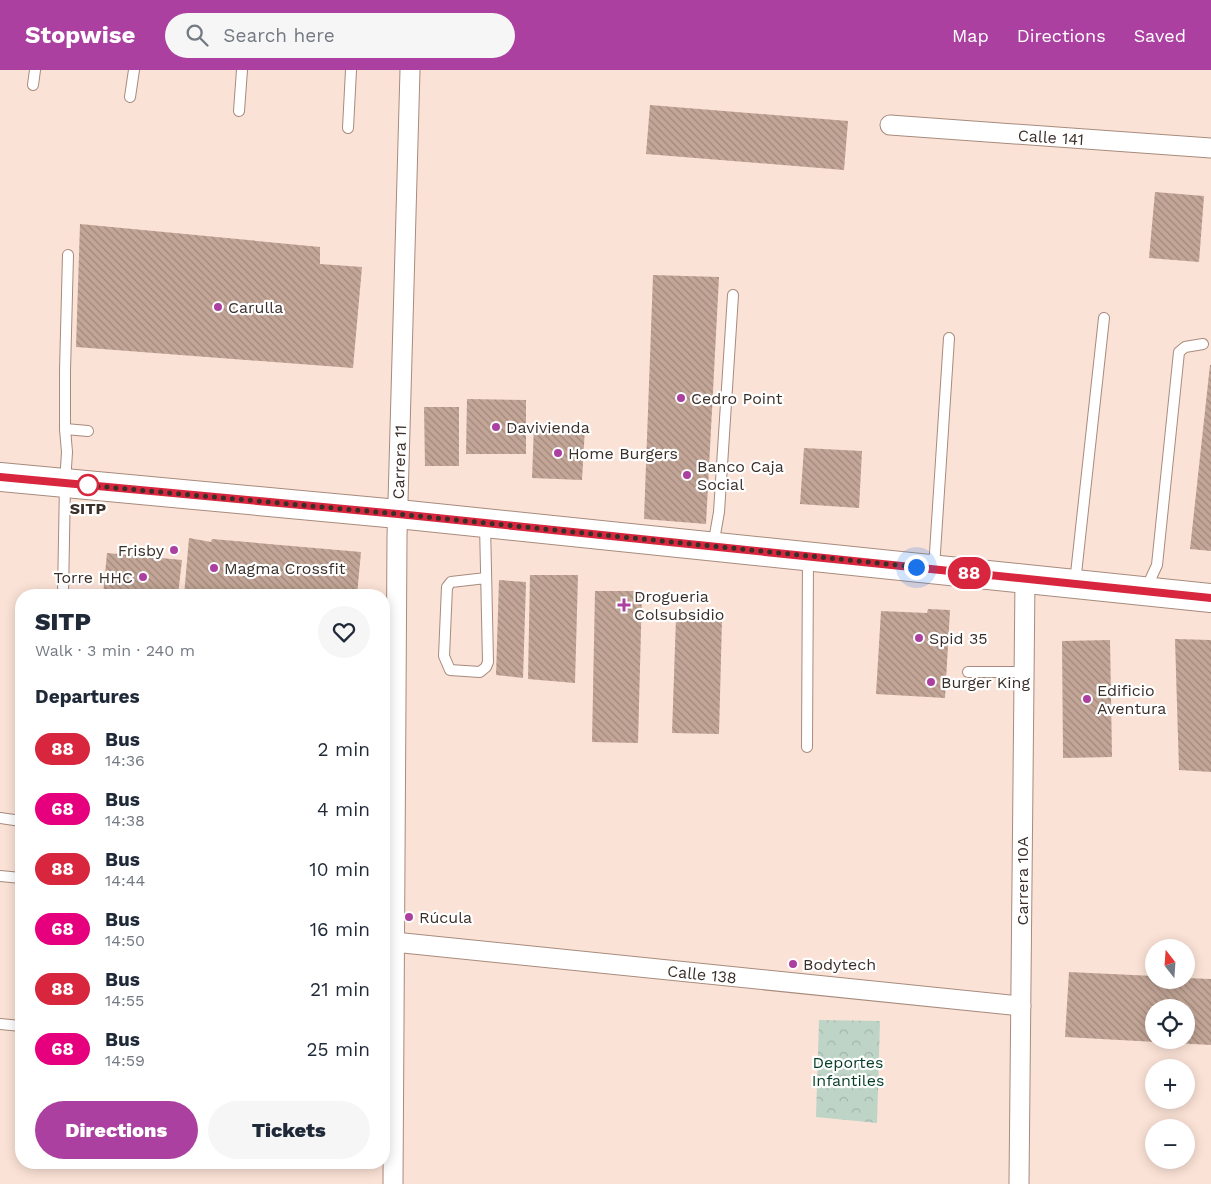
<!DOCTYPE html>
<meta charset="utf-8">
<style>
body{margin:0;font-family:"Work Sans",sans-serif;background:#f6f6f7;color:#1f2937;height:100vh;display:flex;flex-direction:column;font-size:19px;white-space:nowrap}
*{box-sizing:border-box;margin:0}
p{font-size:16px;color:#747a83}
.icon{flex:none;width:28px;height:28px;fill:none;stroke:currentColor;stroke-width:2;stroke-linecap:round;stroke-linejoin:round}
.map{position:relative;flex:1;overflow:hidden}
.panel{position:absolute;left:15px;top:519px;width:375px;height:580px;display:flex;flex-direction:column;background:#fff;border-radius:20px;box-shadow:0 2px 12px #0003}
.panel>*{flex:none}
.badge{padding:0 10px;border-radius:16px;font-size:18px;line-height:32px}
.needle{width:32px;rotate:343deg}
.buttons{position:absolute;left:1145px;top:869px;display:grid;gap:10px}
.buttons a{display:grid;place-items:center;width:50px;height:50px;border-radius:50%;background:#fff;box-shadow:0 2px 12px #0003;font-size:25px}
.you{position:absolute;width:25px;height:25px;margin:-12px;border:4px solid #fff;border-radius:50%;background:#1a73e8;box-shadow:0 0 0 8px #1a73e833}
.map>.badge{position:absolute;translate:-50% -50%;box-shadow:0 0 0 2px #fff}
h2{padding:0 20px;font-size:19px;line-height:45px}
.round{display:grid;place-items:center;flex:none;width:52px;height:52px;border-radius:26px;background:#f6f6f7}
.headline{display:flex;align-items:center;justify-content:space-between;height:85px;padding:0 20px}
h1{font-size:24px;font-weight:800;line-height:38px}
.primary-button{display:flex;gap:10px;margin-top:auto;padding:10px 20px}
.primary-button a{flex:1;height:58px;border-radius:30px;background:#ab40a1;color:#fff;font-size:20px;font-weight:800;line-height:58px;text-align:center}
.primary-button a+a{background:#f6f6f7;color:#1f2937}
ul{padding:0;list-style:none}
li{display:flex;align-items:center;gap:15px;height:60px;padding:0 20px}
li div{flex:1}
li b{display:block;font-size:19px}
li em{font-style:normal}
li .badge{min-width:55px;font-weight:700;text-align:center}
header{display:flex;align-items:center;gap:30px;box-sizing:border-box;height:70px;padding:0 25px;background:#ab40a1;color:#fff}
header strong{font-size:24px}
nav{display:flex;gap:28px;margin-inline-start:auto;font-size:18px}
.search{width:350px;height:45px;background:#f6f6f7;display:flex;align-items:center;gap:12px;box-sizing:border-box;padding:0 18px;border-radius:28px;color:#747a83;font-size:19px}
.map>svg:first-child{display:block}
</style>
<header>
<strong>Stopwise</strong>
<div class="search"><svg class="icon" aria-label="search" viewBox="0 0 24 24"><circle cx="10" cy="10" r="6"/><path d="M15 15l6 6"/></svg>Search here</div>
<nav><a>Map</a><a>Directions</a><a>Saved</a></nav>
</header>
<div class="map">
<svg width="1211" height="1114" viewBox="0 0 1211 1114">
<defs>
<pattern id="park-crowns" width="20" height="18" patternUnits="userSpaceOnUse" patternTransform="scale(1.25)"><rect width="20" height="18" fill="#bed4c7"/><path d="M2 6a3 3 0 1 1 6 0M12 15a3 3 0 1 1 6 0" fill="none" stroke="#a4b6ab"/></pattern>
<pattern id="building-back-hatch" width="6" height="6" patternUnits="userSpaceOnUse" patternTransform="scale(1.25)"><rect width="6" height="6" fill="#c3a697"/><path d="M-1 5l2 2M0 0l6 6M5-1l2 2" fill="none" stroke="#a0887b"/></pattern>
</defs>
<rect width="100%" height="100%" fill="#fbe2d6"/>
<polygon fill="url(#park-crowns)" points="819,950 880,951 877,1053 816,1047"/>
<g fill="url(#building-back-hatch)" fill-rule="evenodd">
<polygon points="650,35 848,51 844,100 646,84"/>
<polygon points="1155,122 1204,126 1199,192 1149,188"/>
<polygon points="80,154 320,177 320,194 362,197 353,298 76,277"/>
<polygon points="653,205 719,207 706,454 644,449"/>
<polygon points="1210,295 1211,295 1211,481 1190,479"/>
<polygon points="467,329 526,330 526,384 466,384"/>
<polygon points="424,337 459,337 459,396 425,396"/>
<polygon points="534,355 585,357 582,410 532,408"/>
<polygon points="804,378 862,381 859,438 800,434"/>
<polygon points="189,468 211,472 212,469 361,482 357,525 184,525"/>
<polygon points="107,483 182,490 178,525 103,525"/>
<polygon points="530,505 578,505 575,613 528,609"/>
<polygon points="499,510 526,512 523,608 496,605"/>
<polygon points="595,521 642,521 638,673 592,672"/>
<polygon points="928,539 950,540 945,628 876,624 881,541 927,543"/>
<polygon points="676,548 722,549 719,664 672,663"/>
<polygon points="1175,569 1211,570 1211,702 1179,700"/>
<polygon points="1110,570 1112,687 1063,688 1062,571"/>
<path d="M1069,902l85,4v4h32v-2l25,1v66l-146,-8zM1154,938h32v32h-32z"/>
</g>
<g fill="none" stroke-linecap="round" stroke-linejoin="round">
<g stroke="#a78b7d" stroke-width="12">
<g id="lane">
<polyline points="33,15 35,0"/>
<polyline points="130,27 134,0"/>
<polyline points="239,41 242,0"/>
<polyline points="348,58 351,0"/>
<polyline points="65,359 88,361"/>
<polyline points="485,454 488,592 486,597 480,602 450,600 444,586 447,517 451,512 486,508"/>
<polyline points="713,476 719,442 733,225"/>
<polyline points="934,498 949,268"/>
<polyline points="1075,513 1104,248"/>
<polyline points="1149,520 1151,508 1157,495 1179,282 1185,277 1203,274"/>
<polyline points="63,525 65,413 67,382 65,359 65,301 68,185"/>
<polyline points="968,602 1024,602"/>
<polyline points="807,677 808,488"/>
<polyline points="0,748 21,751"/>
<polyline points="0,806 21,808"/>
<polyline points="0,954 21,956"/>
</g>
</g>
<g stroke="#a78b7d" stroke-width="21">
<g id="street">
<polyline points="890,55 1211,78"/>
<polyline points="384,871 1021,936"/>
<polyline points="393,1114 397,467 410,0"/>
<polyline points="1019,1114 1025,509"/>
</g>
</g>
<g stroke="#a78b7d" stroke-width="30">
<polyline id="secondary" points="0,407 398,444 1211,528"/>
</g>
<use href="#lane" stroke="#fff" stroke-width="10"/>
<use href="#street" stroke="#fff" stroke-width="19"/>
<use href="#secondary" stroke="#fff" stroke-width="28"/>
</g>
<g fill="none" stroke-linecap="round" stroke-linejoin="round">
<g stroke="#fff" stroke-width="11">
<polyline id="line" points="0,407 398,444 1211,528"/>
</g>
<use href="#line" stroke="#d7263d" stroke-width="8"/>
<polyline stroke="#3b2f29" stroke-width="5" stroke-dasharray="0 9" points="88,415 84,415 398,444 916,497"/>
</g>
<g fill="#ab40a1" stroke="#fff" stroke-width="2">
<circle cx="218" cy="237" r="5"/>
<circle cx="681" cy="328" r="5"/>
<circle cx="496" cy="357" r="5"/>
<circle cx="558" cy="383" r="5"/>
<circle cx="687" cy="405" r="5"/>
<circle cx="174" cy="480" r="5"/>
<circle cx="214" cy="498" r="5"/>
<circle cx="143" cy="507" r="5"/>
<path d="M621.5 527.5h5v5h5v5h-5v5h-5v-5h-5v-5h5z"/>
<circle cx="919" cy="568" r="5"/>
<circle cx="931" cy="612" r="5"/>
<circle cx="1087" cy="629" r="5"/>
<circle cx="409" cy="847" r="5"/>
<circle cx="793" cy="894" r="5"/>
</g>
<circle fill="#fff" stroke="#d7263d" stroke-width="2.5" cx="88" cy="415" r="10"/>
<g text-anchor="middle" stroke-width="4.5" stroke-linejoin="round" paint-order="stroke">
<g font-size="16" fill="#3b2f29" stroke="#fff">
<text transform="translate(1051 67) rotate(4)" y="6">Calle 141</text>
<text transform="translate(399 392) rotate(-88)" y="6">Carrera 11</text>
<text transform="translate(1022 811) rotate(-90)" y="6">Carrera 10A</text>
<text transform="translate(702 904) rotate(6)" y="6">Calle 138</text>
</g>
<g font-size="16" fill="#3b2f29" stroke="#fff" text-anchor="start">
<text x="228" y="243">Carulla</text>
<text x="691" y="334">Cedro Point</text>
<text x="506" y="363">Davivienda</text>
<text x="568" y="389">Home Burgers</text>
<text x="697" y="402">Banco Caja<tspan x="697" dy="18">Social</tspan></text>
<text x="164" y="486" text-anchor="end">Frisby</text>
<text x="224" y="504">Magma Crossfit</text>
<text x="133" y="513" text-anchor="end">Torre HHC</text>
<text x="634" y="532">Drogueria<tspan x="634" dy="18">Colsubsidio</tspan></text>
<text x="929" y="574">Spid 35</text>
<text x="941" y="618">Burger King</text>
<text x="1097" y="626">Edificio<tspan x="1097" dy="18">Aventura</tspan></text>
<text x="419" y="853">Rúcula</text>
<text x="803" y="900">Bodytech</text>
</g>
<g font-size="16" font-weight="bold" fill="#3b2f29" stroke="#fff">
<text x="88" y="444">SITP</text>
</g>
<g font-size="16" fill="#063e26" stroke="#fff">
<text x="848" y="998">Deportes<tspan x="848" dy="18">Infantiles</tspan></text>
</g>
</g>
</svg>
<div class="buttons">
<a><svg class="needle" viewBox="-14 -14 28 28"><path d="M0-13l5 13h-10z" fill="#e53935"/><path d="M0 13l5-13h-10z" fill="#747a83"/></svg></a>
<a><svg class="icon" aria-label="locate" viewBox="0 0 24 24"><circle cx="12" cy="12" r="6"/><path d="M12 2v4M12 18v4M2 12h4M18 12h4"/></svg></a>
<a>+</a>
<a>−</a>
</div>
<div class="you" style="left:916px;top:497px"></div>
<b class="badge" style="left:969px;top:503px;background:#d7263d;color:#fff">88</b>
<section class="panel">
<div class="headline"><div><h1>SITP</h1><p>Walk · 3 min · 240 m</p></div><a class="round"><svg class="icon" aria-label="heart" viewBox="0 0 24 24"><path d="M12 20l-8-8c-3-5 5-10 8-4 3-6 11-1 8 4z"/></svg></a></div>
<h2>Departures</h2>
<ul>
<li><span class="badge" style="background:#d7263d;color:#fff">88</span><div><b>Bus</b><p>14:36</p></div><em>2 min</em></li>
<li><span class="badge" style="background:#e6007e;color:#fff">68</span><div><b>Bus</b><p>14:38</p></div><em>4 min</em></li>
<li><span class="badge" style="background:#d7263d;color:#fff">88</span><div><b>Bus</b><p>14:44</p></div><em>10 min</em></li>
<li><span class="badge" style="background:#e6007e;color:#fff">68</span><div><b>Bus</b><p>14:50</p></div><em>16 min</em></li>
<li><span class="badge" style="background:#d7263d;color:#fff">88</span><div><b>Bus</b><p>14:55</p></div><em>21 min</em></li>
<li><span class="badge" style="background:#e6007e;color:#fff">68</span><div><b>Bus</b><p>14:59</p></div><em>25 min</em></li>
</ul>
<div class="primary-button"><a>Directions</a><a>Tickets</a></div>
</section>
</div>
